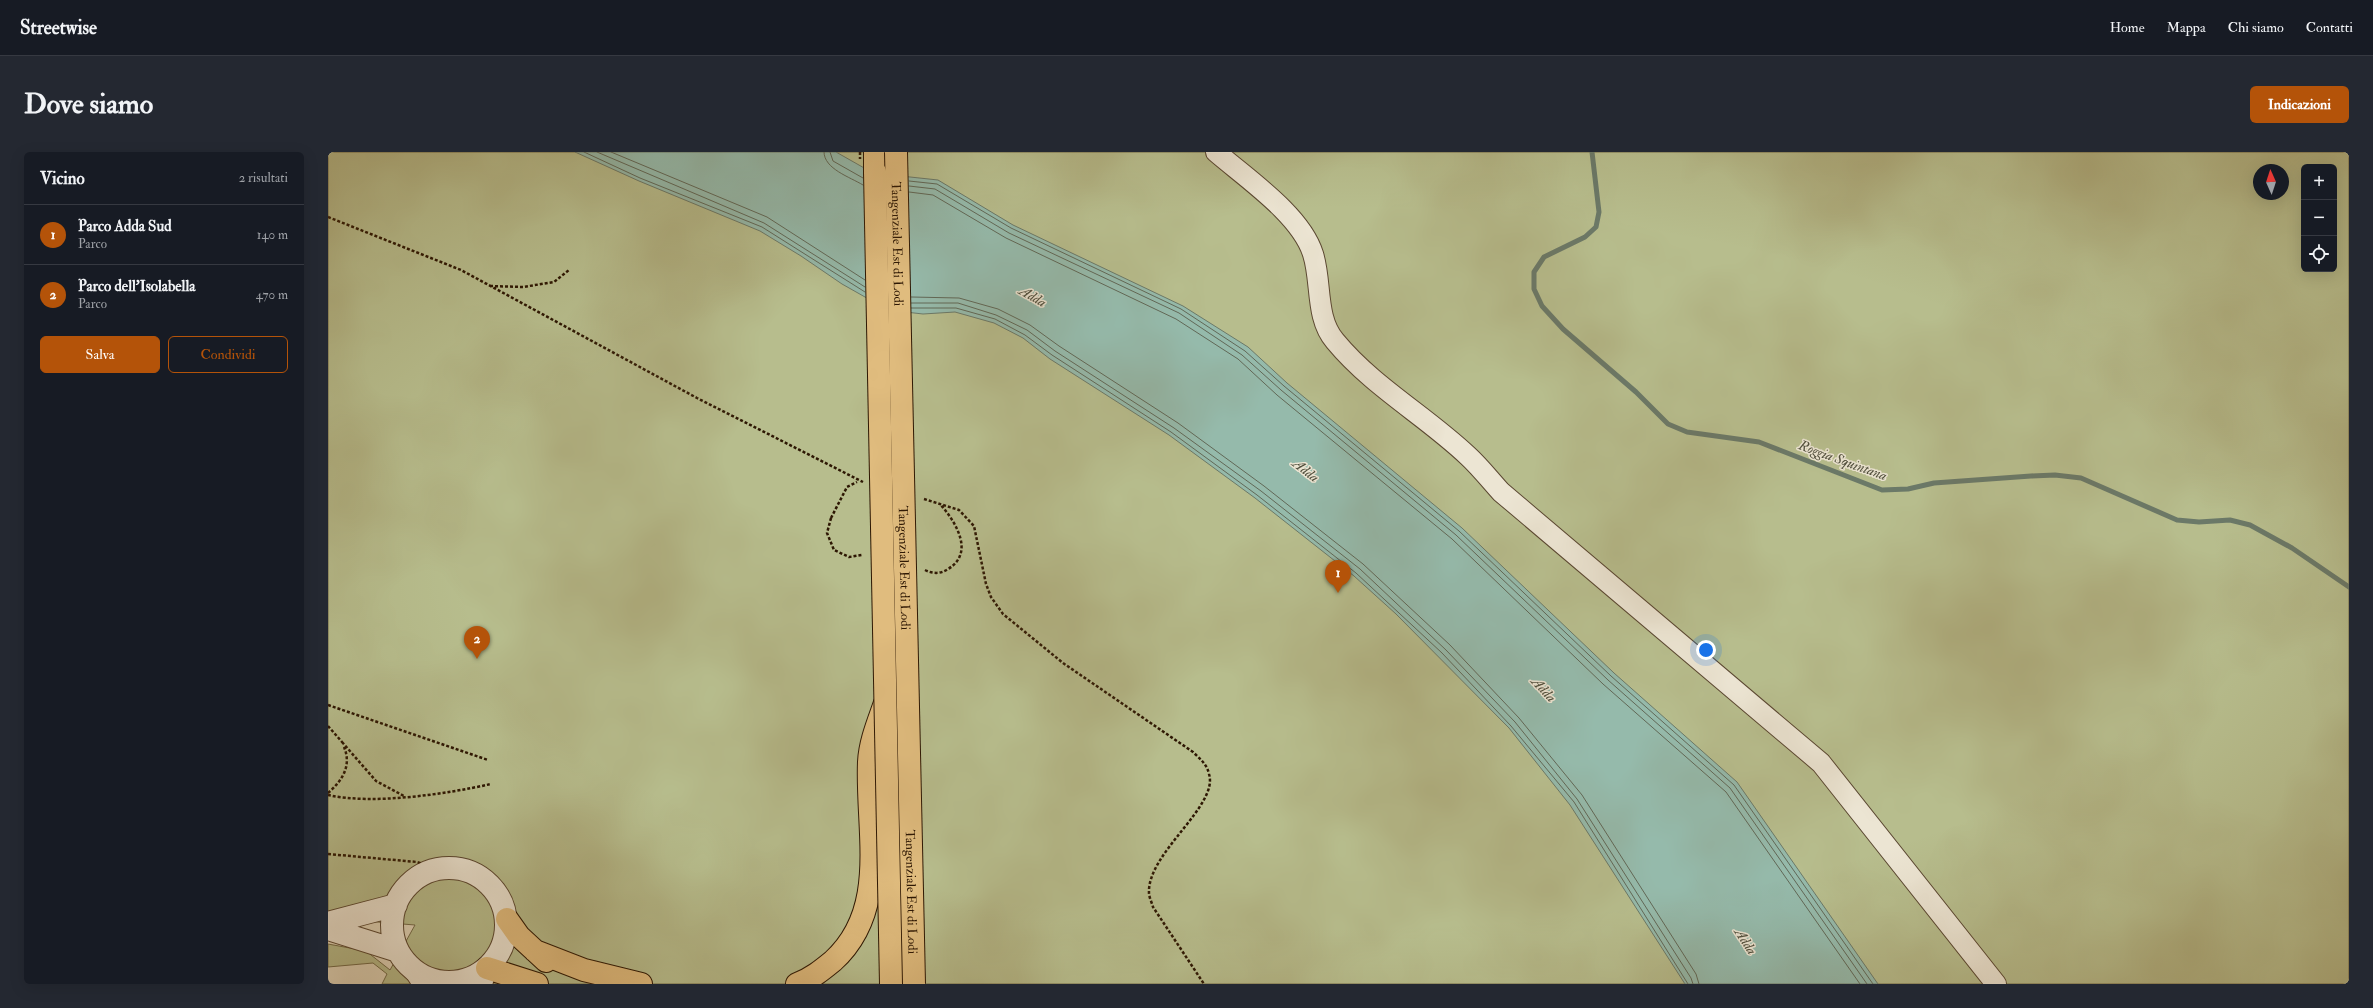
<!DOCTYPE html>
<html lang="it">
<meta charset="utf-8">
<style>
:root{--surface:#171b24;--page:#242831;--text:#f1f3f6;--muted:#9ea1a6;--line:#363941;--accent:#b45309}
body{margin:0;font-family:"IM FELL Double Pica",serif;background:var(--page);color:var(--text)}
.controls{position:absolute;right:12px;top:12px;display:grid;overflow:hidden;border-radius:6px;box-shadow:0 4px 16px #0002}
.controls button{width:36px;height:36px;display:grid;place-items:center;padding:0;border:0;border-bottom:1px solid var(--line);background:var(--surface);color:var(--text);font:20px sans-serif}
.compass{position:absolute;left:1925px;top:12px;width:36px;height:36px;border-radius:50%;background:var(--surface);box-shadow:0 4px 16px #0002;rotate:357deg}
.you{position:absolute;left:1378px;top:498px;width:14px;height:14px;margin:-10px;border:3px solid #fff;border-radius:50%;background:#1a73e8;box-shadow:0 0 0 6px #1a73e833}
.badge{display:grid;place-items:center;width:26px;height:26px;border-radius:50%;background:var(--accent);color:#fff;font-size:13px;font-weight:700}
.pin{position:absolute;translate:-50% -33px;filter:drop-shadow(0 1px 2px #0008)}
.pin::after{content:'';position:absolute;top:21px;width:14px;height:12px;background:inherit;clip-path:polygon(0 0,100% 0,50% 100%)}
.list{margin:0;padding:0;list-style:none}
h2{display:flex;justify-content:space-between;align-items:center;height:52px;margin:0;padding:0 16px;font-size:17px}
h2 small{font-size:13px;font-weight:400;color:var(--muted)}
.list li{display:grid;grid-template-columns:26px 1fr auto;gap:12px;align-items:center;box-sizing:border-box;height:60px;padding:0 16px;border-top:1px solid var(--line)}
.list b{display:block;font-size:15px;white-space:nowrap}
.list p{margin:0;font-size:13px;white-space:nowrap;color:var(--muted)}
.list em{font-size:13px;font-style:normal;color:var(--muted)}
.actions{display:flex;gap:8px;padding:12px 16px}
.actions a{flex:1;padding:9px 0;border:1px solid var(--accent);border-radius:6px;text-align:center;font-size:14px;color:var(--accent)}
.actions .main{background:var(--accent);color:#fff}
.icon{flex:none;width:22px;height:22px;fill:none;stroke:currentColor;stroke-width:2;stroke-linecap:round;stroke-linejoin:round}
.map{position:relative;flex:none;width:2021px;height:832px;overflow:hidden;border-radius:6px}
header{display:flex;align-items:center;gap:24px;box-sizing:border-box;height:56px;padding:0 20px;background:var(--surface);border-bottom:1px solid var(--line)}
header strong{font-size:19px}
nav{display:flex;gap:22px;margin-inline-start:auto;font-size:14px}
.intro{display:flex;align-items:center;justify-content:space-between;box-sizing:border-box;height:96px;padding:0 24px}
h1{margin:0;font-size:28px}
.button{padding:10px 18px;border-radius:6px;background:var(--accent);color:#fff;font-size:14px;font-weight:700}
main{display:flex;gap:24px;padding:0 24px}
aside{flex:1;background:var(--surface);border-radius:6px;box-shadow:0 4px 16px #0002}
.map>svg:first-child{display:block}
</style>
<header>
<strong>Streetwise</strong>
<nav><a>Home</a><a>Mappa</a><a>Chi siamo</a><a>Contatti</a></nav>
</header>
<div class="intro"><h1>Dove siamo</h1><a class="button">Indicazioni</a></div>
<main>
<aside>
<h2>Vicino<small>2 risultati</small></h2>
<ul class="list">
<li><span class="badge">1</span><div><b>Parco Adda Sud</b><p>Parco</p></div><em>140 m</em></li>
<li><span class="badge">2</span><div><b>Parco dell'Isolabella</b><p>Parco</p></div><em>470 m</em></li>
</ul>
<div class="actions"><a class="main">Salva</a><a>Condividi</a></div>
</aside>
<div class="map">
<svg width="2021" height="832" viewBox="0 0 2021 832">
<rect width="100%" height="100%" fill="#e1d7bc"/>
<filter id="stains"><feTurbulence type="fractalNoise" baseFrequency=".005" numOctaves="4"/><feColorMatrix values="0 0 0 0 .2 0 0 0 0 .09 0 0 0 0 .02 0 0 0 .5 -.17"/></filter>
<radialGradient id="worn" r=".72"><stop offset=".6" stop-color="#630" stop-opacity="0"/><stop offset="1" stop-color="#630" stop-opacity=".3"/></radialGradient>
<path fill="#b7bd8d" stroke="#726a48" fill-rule="evenodd" d="M0,0h2021v832h-1967l5,-10 -14,-11 -45,4v-23l38,7 24,19 25,-45 -87,-7zM1976,15h30v102h-30zM1931,18h24v24h-24z"/>
<path fill="#95baab" stroke="#6b7968" d="M247,0h261l37,21 65,7 75,45 170,81 65,41 39,36 175,145 152,145 123,109 141,202h-193l-115,-179 -61,-77 -113,-114 -42,-38 -99,-78 -86,-63 -119,-76 -27,-21 -29,-15 -39,-11 -32,2 -35,-4 -46,-26 -41,-28 -41,-25 -121,-50z"/>
<g fill="none" stroke-linecap="round" stroke-linejoin="round">
<path stroke="#616857" stroke-width="1" d="M256,0l56,26 122,49 103,65
M269,0l167,71 101,64
M283,0l156,65 98,63
M496,0c0,17 26,25 39,33
M502,0l3,9 30,17
M581,29l28,3 74,44 170,81 64,42 39,35 175,145 152,145 123,109 139,199
M581,34l26,3 74,44 170,80 63,42 39,35 175,145 152,145 122,108 137,196
M581,40l24,3 73,43 170,81 62,40 39,36 175,144 151,145 123,108 134,192
M583,145l48,1 39,11 32,16 29,21 119,77 86,63 99,78 87,81 69,73 63,77 114,179 3,10
M583,151h47l38,12 31,15 28,21 119,77 87,63 99,78 86,81 69,72 62,77 114,179 2,6
M583,156h45l39,11 30,16 27,20 119,77 86,63 99,78 86,80 69,73 63,76 114,182"/>
<path stroke="#6b7968" stroke-width="5" d="M1264,0l7,60 -3,15 -11,10 -41,20 -10,15v17l8,17 21,23 73,63 32,32 19,8 72,10 123,48 26,-1 26,-6 97,-7 24,-1 26,3 96,42 22,2 31,-2 20,5 42,23 57,39"/>
<defs>
<path id="minor" d="M888,0c30,26 85,63 97,102 9,28 2,64 22,87 38,46 91,75 133,115 12,11 22,24 33,36l320,271 175,221
M86,818l9,14
M154,832l5,-16"/>
<path id="tertiary" d="M64 773a57 57 0 1 1 114 0a57 57 0 1 1-114 0Z
M0,771l68,-18
M0,777l70,22"/>
<path id="trunk" d="M547,0v20
M179,767l12,17 27,25
M207,799l49,19 57,14
M159,816l50,16
M469,832c14,-5 25,-14 36,-23 57,-52 33,-130 36,-199 1,-20 9,-39 16,-59"/>
</defs>
<use href="#minor" stroke="#5a4731" stroke-width="22"/>
<use href="#tertiary" stroke="#5a4731" stroke-width="24"/>
<use href="#trunk" stroke="#2d1703" stroke-width="24"/>
<path stroke="#2d1703" stroke-width="2.5" stroke-dasharray="3 2" stroke-linecap="butt" d="M0,65l133,53 236,128 166,84
M162,134l33,1 31,-5 15,-12
M596,347l35,11 15,16 12,58 5,13 12,17 60,49 130,89c7,7 14,12 16,22 10,32 -62,79 -60,119 0,4 3,10 4,14l51,77
M503,366l16,-31 10,-5
M597,418c8,4 16,4 23,-1 27,-16 8,-47 -8,-65
M0,553l160,55
M0,574l14,16
M14,590l34,39 28,15
M0,641c14,-12 24,-27 16,-46
M0,643c45,10 118,-1 163,-11
M0,702l89,8 22,7"/>
<use href="#minor" stroke="#ece5d3" stroke-width="20"/>
<use href="#tertiary" stroke="#ece5d3" stroke-width="22"/>
<use href="#trunk" stroke="#e0bc7e" stroke-width="22"/>
<defs>
<g id="trunk-bridge">
<path id="s1" d="M568,0l18,832"/>
<path d="M547,20l16,812"/>
</g>
</defs>
<use href="#trunk-bridge" stroke="#2d1703" stroke-width="24" stroke-linecap="butt"/>
<path stroke="#2d1703" stroke-width="2.5" stroke-dasharray="3 2" stroke-linecap="butt" d="M532,0v7
M503,366l-4,15 7,17 15,7 13,-2"/>
<use href="#trunk-bridge" stroke="#e0bc7e" stroke-width="22"/>
</g>
<g text-anchor="middle" stroke-width="3" stroke-linejoin="round" paint-order="stroke">
<g font-size="13" fill="#2d1703" stroke="#ece5d3">
<text dy="5" stroke="none"><textPath href="#s1" startOffset="92">Tangenziale Est di Lodi</textPath></text>
<text dy="5" stroke="none"><textPath href="#s1" startOffset="416">Tangenziale Est di Lodi</textPath></text>
<text dy="5" stroke="none"><textPath href="#s1" startOffset="740">Tangenziale Est di Lodi</textPath></text>
</g>
<g font-size="14" font-style="italic" fill="#51503e" stroke="#ece5d3">
<text transform="translate(705 144) rotate(30)" y="5">Adda</text>
<text transform="translate(1515 308) rotate(20)" y="5">Roggia Squintana</text>
<text transform="translate(978 318) rotate(38)" y="5">Adda</text>
<text transform="translate(1216 537) rotate(47)" y="5">Adda</text>
<text transform="translate(1418 789) rotate(57)" y="5">Adda</text>
</g>
</g>
<rect width="100%" height="100%" filter="url(#stains)"/>
<rect width="100%" height="100%" fill="url(#worn)"/>
</svg>
<div class="controls">
<button>+</button>
<button>−</button>
<button><svg class="icon" aria-label="locate" viewBox="0 0 24 24"><circle cx="12" cy="12" r="6"/><path d="M12 2v4M12 18v4M2 12h4M18 12h4"/></svg></button>
</div>
<svg class="compass" viewBox="-18 -18 36 36"><path d="M0-13l5 13h-10z" fill="#e53935"/><path d="M0 13l5-13h-10z" fill="#9ea1a6"/></svg>
<div class="you"></div>
<div class="pin badge" style="left:1010px;top:441px">1</div>
<div class="pin badge" style="left:149px;top:507px">2</div>
</div>
</main>
